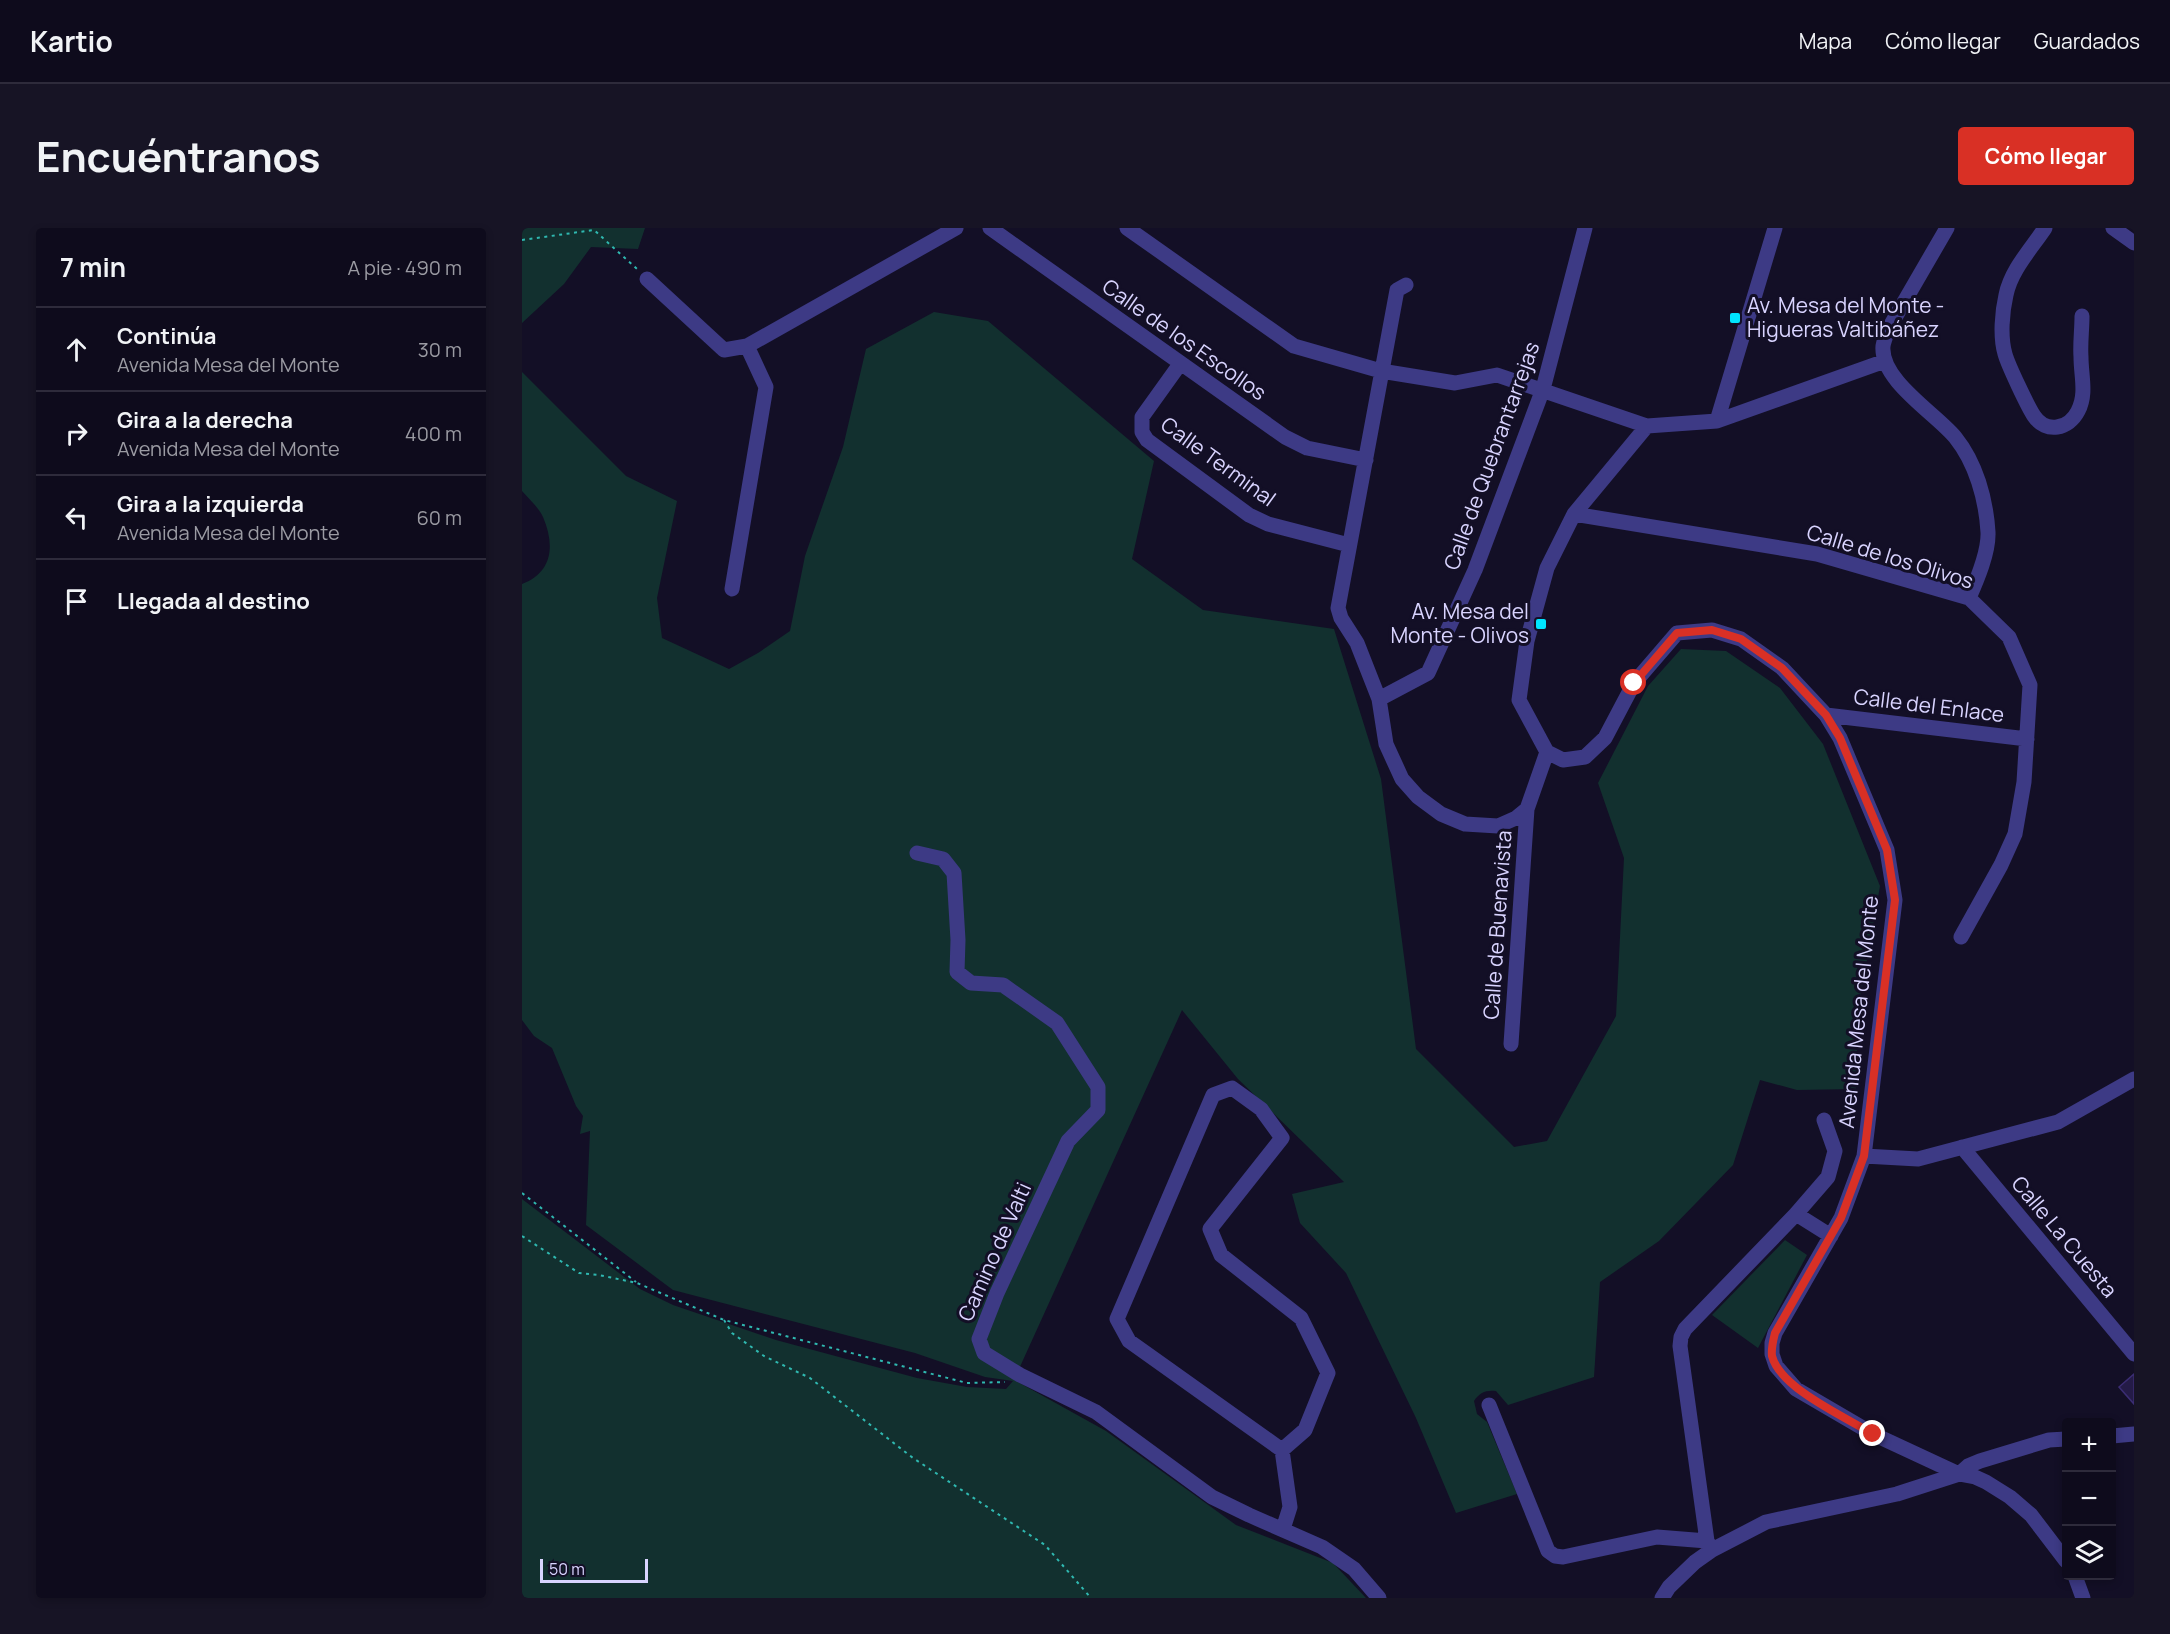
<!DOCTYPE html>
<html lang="es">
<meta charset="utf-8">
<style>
:root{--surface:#0e0b1c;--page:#171425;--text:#f1f3f6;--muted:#9b9ba3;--line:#2e2b3b;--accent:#d93025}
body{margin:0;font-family:Manrope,sans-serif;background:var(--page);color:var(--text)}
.controls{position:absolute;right:18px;bottom:18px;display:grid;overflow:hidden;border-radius:6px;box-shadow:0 3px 9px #0003}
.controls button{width:54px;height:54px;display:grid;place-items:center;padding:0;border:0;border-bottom:2px solid var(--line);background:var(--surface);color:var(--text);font:30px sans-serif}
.scale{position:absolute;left:18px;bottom:15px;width:108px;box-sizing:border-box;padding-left:6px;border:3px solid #d9d4ff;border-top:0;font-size:16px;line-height:21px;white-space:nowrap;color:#d9d4ff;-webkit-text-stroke:4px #130f26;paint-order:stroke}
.stop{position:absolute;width:18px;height:18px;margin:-14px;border:4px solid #d93025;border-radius:50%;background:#fff}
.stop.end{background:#d93025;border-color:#fff;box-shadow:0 2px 6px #0008}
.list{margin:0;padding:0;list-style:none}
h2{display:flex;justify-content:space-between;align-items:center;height:78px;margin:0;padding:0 24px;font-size:26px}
h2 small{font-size:20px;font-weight:400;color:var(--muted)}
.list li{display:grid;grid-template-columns:39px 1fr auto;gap:18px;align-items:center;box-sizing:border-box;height:84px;padding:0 24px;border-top:2px solid var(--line)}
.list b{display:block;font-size:22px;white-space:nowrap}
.list p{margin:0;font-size:20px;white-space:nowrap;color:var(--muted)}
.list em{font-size:20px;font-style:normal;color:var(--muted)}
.icon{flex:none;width:33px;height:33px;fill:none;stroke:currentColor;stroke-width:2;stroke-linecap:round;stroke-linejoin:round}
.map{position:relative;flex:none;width:1612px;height:1370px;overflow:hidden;border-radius:6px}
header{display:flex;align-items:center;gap:36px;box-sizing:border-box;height:84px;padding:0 30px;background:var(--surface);border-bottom:2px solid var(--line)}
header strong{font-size:28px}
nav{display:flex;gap:33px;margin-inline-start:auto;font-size:21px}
.intro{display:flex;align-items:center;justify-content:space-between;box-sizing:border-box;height:144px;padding:0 36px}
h1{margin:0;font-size:42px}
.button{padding:15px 27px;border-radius:6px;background:var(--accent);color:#fff;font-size:21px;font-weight:700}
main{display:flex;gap:36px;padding:0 36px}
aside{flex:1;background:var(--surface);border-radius:6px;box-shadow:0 3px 9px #0003}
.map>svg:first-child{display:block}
</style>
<header>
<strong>Kartio</strong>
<nav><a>Mapa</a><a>Cómo llegar</a><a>Guardados</a></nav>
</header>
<div class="intro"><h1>Encuéntranos</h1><a class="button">Cómo llegar</a></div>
<main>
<aside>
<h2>7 min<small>A pie · 490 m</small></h2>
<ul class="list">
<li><svg class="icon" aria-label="ahead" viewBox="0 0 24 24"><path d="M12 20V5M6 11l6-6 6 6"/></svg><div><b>Continúa</b><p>Avenida Mesa del Monte</p></div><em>30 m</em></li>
<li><svg class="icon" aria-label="right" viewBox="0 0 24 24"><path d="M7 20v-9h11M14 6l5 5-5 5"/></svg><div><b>Gira a la derecha</b><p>Avenida Mesa del Monte</p></div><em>400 m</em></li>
<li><svg class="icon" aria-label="left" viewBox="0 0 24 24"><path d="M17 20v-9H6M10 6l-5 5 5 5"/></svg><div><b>Gira a la izquierda</b><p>Avenida Mesa del Monte</p></div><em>60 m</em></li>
<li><svg class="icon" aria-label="arrive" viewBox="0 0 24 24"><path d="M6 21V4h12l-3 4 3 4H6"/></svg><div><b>Llegada al destino</b></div></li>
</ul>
</aside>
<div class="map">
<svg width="1612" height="1370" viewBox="0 0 1612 1370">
<rect width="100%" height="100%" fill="#130f26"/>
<path fill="#12302f" d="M0,0h123l-7,21 -47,-2 -27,37 -42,39z
M412,84l54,9 166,140 -22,98 71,51 131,19 47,150 35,270 98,98 33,-6 69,-125 8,-158 -26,-75 50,-97 33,-37 45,2 54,37 43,56 57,142 -22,125 -2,78 -59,1 -37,-10 -27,85 -74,76 -59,41 -6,95 -86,28 -12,-14c-10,-1 -16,1 -22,10l3,13 10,8 30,72 -61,19 -40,-95 -70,-145 -46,-50 -8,-29 52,-12 -106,-103 -56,-69 -168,370 92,51 130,94 97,38 33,35h-844v-399l118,90 33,16 103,35 141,38 50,9 39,2 7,-8 -28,-4 -70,-24 -242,-63 -87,-65 4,-94 -10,3 3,-18 -7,-10 -24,-58 -18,-12 -12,-16v-436c31,-12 33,-39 21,-67 -4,-9 -14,-18 -21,-26v-119l104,104 51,25 -20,97 5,40 67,31 29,-16 32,-22 15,-75 38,-109 23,-98z
M1263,1012l22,15 -49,93 -46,-33z"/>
<path fill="#241b47" stroke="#3b2d73" stroke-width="1.5" d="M1612,1146v30l-15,-17z"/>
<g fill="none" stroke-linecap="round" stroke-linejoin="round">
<path stroke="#2fb8b0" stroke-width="2" stroke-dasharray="3 4.5" stroke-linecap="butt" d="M0,12l72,-10 43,39
M0,965l114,89
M0,1008l57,37 20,2 38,8 87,37 243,63 38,-1
M202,1092l8,13 32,23 46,22 103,80 132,87 46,53"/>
<path stroke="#3d3a85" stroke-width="15" d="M468,0l295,209 22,11 59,12
M605,0l167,118 87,25 74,12 42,-8 150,51 70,-5 168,-60
M1425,0l-58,100c-2,5 -5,12 -6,18 -3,34 52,67 72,91 21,26 31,62 33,95 1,20 -11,48 -19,66
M1523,0c-14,21 -34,42 -39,67 -4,17 -6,42 -1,59 3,11 23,53 29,62 12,18 35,13 44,-5 9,-17 3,-35 3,-54 -1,-13 1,-27 1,-41
M1591,0l21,15
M125,51l77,71 23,-4
M884,57l-9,5 -59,318 3,10 16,25 22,56 7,45 16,35 16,18 23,17 24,10 33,2 18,-8 11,-9 20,-57
M658,136l-38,53v15l5,8 102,75 19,9 81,21
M1195,193l58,-193
M1125,198l-73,88 -27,54 -20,73 -8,59 28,52 16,8 22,-3 20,-19 29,-55 43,-50 35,-3 29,9 41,29 44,47 14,23 47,112 8,50 -31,256 -23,62 -66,115 -3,10v11l4,12 20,23 77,45 86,40 16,3 11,5 24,15 21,18 35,46
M1052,286l243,40 152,44 40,39 21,48 -6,97 -9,52 -14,31 -40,72
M210,361l34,-202 -19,-41 209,-118
M857,471l49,-26 47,-103 68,-181 42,-161
M1304,487l201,24
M395,625l26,6 11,14 4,67 -1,32 14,11 32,2 54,38 41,64v23l-30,31 -71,152 -18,46 5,14 36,22 76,37 116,85 37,18 73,32 32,22 25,29
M989,816l16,-235
M1440,919l172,207
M1342,928l54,3 140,-37 76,-43
M1274,986l32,-37 7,-26 -11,-31
M967,1177l59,146 7,5 8,1 94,-20 50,4
M1590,1208l22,-2
M760,1222l23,-20 23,-57 -27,-55 -80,-63 -11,-26 72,-91 -21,-29 -29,-21 -19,7 -96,224 12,22 153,109 8,57 -7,22
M1190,1322l-5,-9 -27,-195 1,-9 4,-8 111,-115 35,22
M1553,1348l8,22
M1140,1370l7,-11 26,-25 17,-12 54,-28 131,-28 62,-20 9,-8 12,-5 69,-21 17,-1"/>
</g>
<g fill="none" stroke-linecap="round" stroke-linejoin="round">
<path stroke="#d93025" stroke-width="8" d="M1112,455l43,-50 35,-3 29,9 41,29 44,47 14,23 47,112 8,50 -31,256 -23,62 -66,115c-2,8 -4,15 -3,23 8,32 73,61 101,78"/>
</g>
<g fill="#00e5ff" stroke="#130f26" stroke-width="2">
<rect x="1207" y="84" width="12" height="12" rx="3"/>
<rect x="1013" y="390" width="12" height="12" rx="3"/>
</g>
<g text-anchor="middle" stroke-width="6" stroke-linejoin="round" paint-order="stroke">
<g font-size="21" fill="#d9d4ff" stroke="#130f26" text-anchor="start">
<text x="1225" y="85">Av. Mesa del Monte -<tspan x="1225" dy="24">Higueras Valtibáñez</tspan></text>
<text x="1007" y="391" text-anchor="end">Av. Mesa del<tspan x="1007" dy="24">Monte - Olivos</tspan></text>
</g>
<g font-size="21" fill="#d9d4ff" stroke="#130f26">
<text transform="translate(662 112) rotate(35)" y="7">Calle de los Escollos</text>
<text transform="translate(970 228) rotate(-70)" y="7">Calle de Quebrantarrejas</text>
<text transform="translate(696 234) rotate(36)" y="7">Calle Terminal</text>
<text transform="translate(1368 329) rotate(17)" y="7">Calle de los Olivos</text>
<text transform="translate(1407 478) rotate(7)" y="7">Calle del Enlace</text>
<text transform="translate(976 697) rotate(-86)" y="7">Calle de Buenavista</text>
<text transform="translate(1337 784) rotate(-84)" y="7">Avenida Mesa del Monte</text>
<text transform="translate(1542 1009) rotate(50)" y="7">Calle La Cuesta</text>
<text transform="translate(473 1024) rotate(-66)" y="7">Camino de Valti</text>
</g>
</g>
</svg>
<div class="controls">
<button>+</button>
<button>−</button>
<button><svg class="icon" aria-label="layers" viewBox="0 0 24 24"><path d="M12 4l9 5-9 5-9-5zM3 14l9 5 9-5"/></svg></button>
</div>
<div class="scale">50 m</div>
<div class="stop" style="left:1112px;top:455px"></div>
<div class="stop end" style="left:1351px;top:1206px"></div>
</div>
</main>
